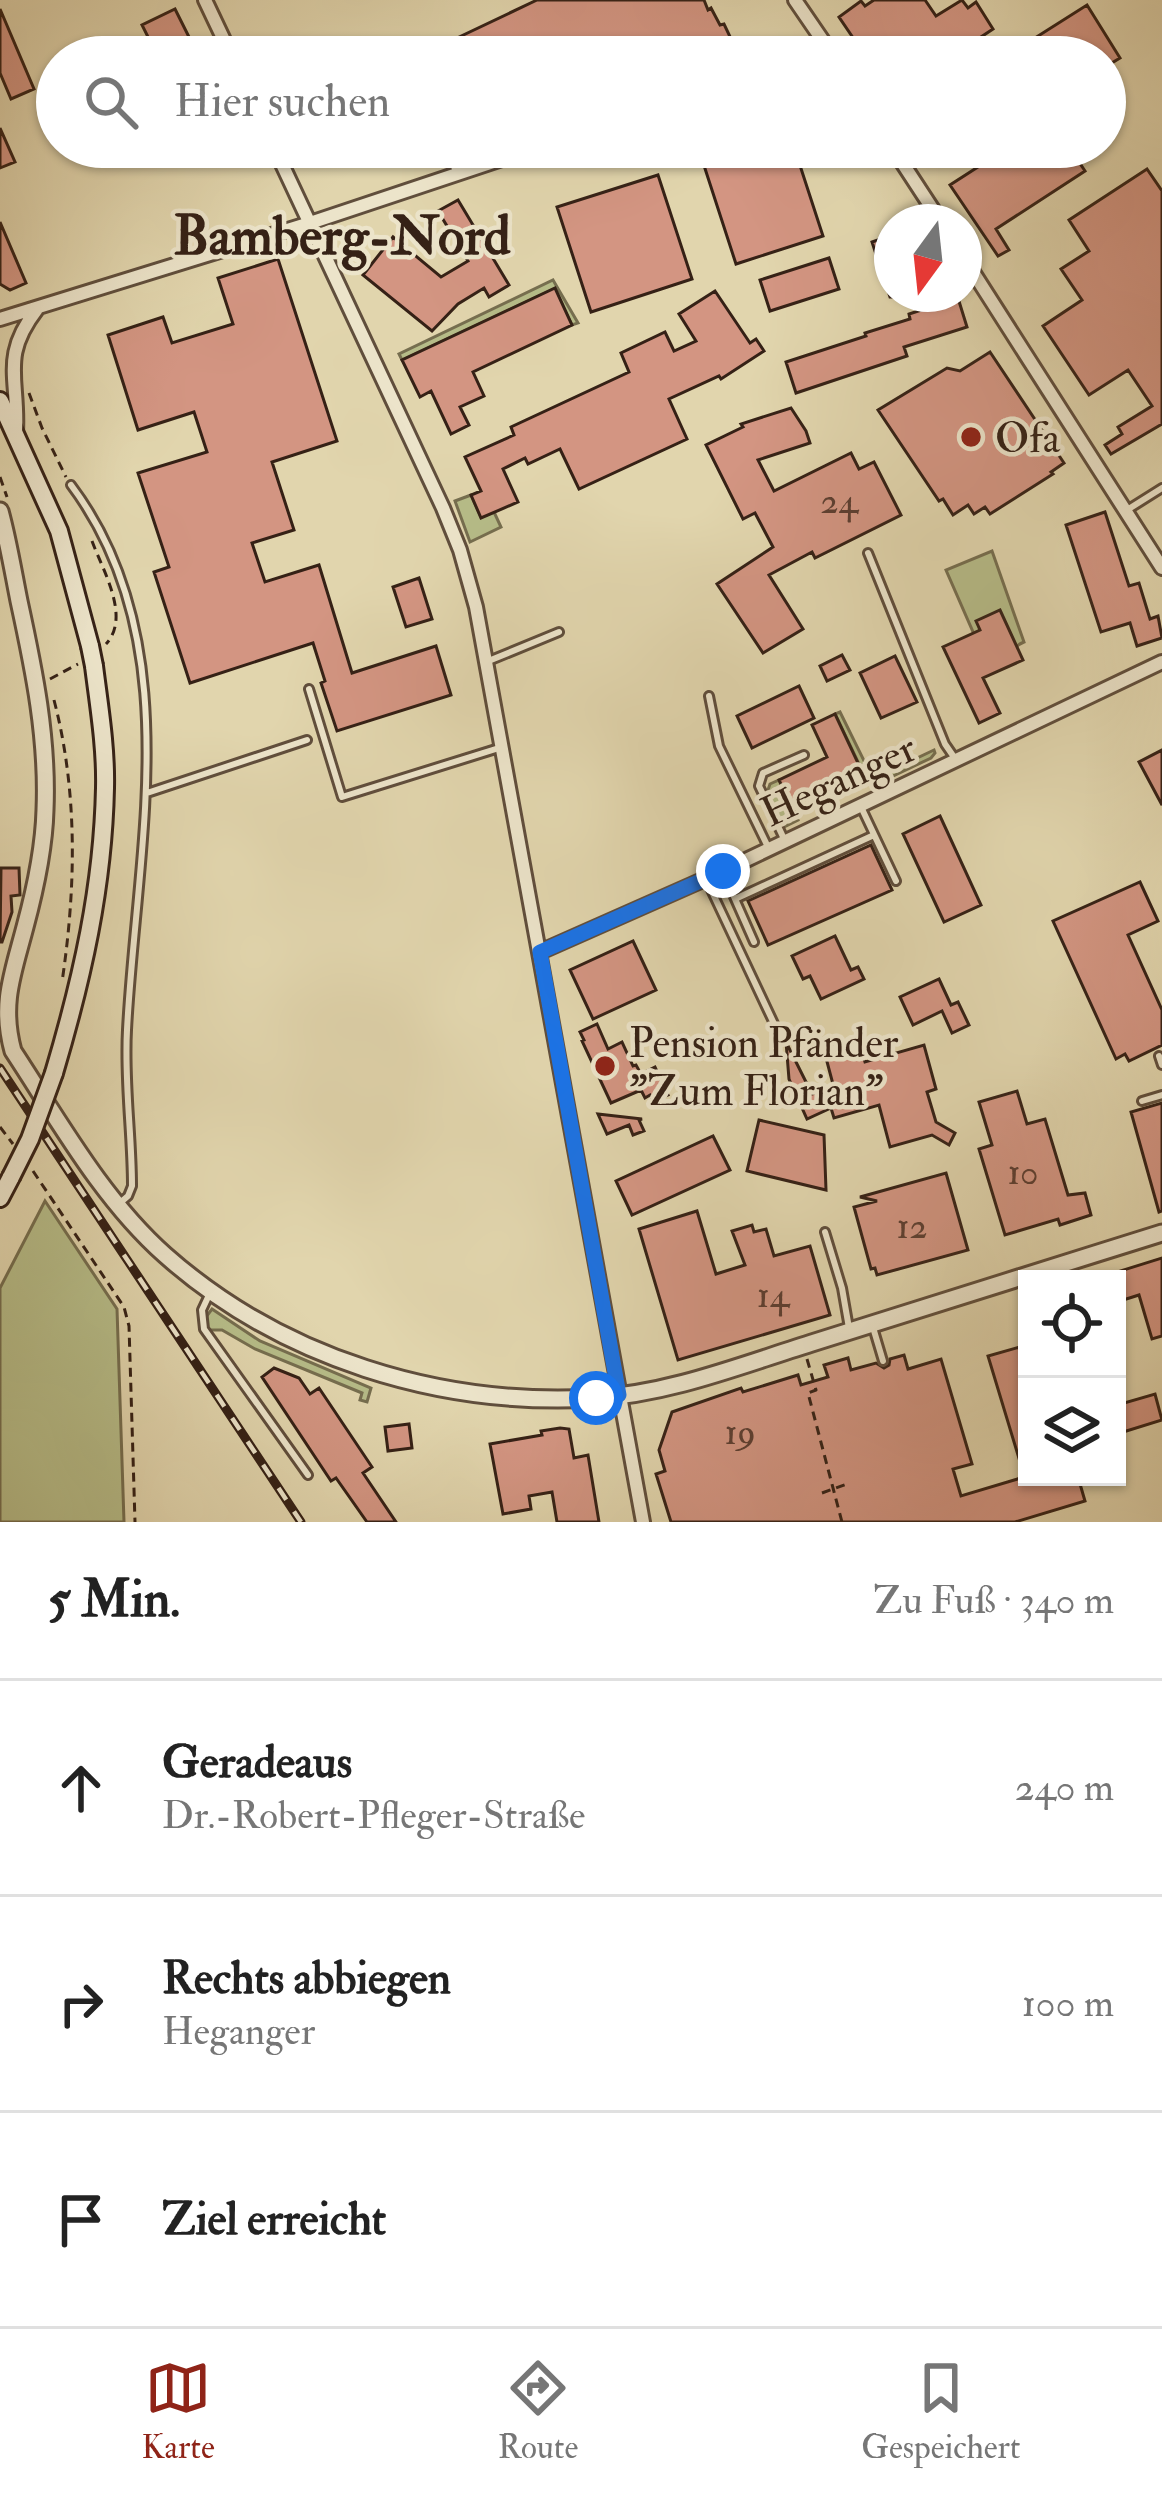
<!DOCTYPE html>
<html lang="de">
<meta charset="utf-8">
<style>
:root{--surface:#fff;--page:#f6f6f6;--text:#222;--muted:#767676;--line:#e0e0e0;--accent:#8f2418}
body{margin:0;font-family:"IM FELL Double Pica",serif;background:var(--page);color:var(--text)}
.controls{position:absolute;right:36px;bottom:36px;display:grid;overflow:hidden;border-radius:0px;box-shadow:0 3px 9px #0004}
.controls button{width:108px;height:108px;display:grid;place-items:center;padding:0;border:0;border-bottom:3px solid var(--line);background:var(--surface);color:var(--text);font:60px sans-serif}
.compass{position:absolute;left:874px;top:204px;width:108px;height:108px;border-radius:50%;background:var(--surface);box-shadow:0 3px 9px #0004;rotate:195deg}
.stop{position:absolute;width:36px;height:36px;margin:-27px;border:9px solid #1a73e8;border-radius:50%;background:#fff}
.stop.end{background:#1a73e8;border-color:#fff;box-shadow:0 3px 12px #0008}
.list{margin:0;padding:0;list-style:none}
h2{display:flex;justify-content:space-between;align-items:center;height:156px;margin:0;padding:0 48px;font-size:51px}
h2 small{font-size:39px;font-weight:400;color:var(--muted)}
.list li{display:grid;grid-template-columns:78px 1fr auto;gap:36px;align-items:center;box-sizing:border-box;height:216px;padding:0 48px;border-top:3px solid var(--line)}
.list b{display:block;font-size:45px;white-space:nowrap}
.list p{margin:0;font-size:39px;white-space:nowrap;color:var(--muted)}
.list em{font-size:39px;font-style:normal;color:var(--muted)}
.icon{flex:none;width:66px;height:66px;fill:none;stroke:currentColor;stroke-width:2;stroke-linecap:round;stroke-linejoin:round}
.map{position:relative;flex:none;width:1162px;height:1522px;overflow:hidden}
.search{position:absolute;background:var(--surface);box-shadow:0 3px 9px #0004;left:36px;right:36px;top:36px;height:132px;display:flex;align-items:center;gap:30px;box-sizing:border-box;padding:0 42px;border-radius:66px;color:var(--muted);font-size:45px}
.sheet{height:804px;background:var(--surface)}
nav{display:flex;justify-content:space-around;align-items:center;box-sizing:border-box;height:168px;border-top:3px solid var(--line);background:var(--surface);font-size:33px;color:var(--muted)}
nav a{display:grid;justify-items:center;gap:6px}
nav .on{color:var(--accent)}
.map>svg:first-child{display:block}
</style>
<div class="map">
<svg width="1162" height="1522" viewBox="0 0 1162 1522">
<rect width="100%" height="100%" fill="#e1d5ad"/>
<filter id="stains"><feTurbulence type="fractalNoise" baseFrequency=".00167" numOctaves="4"/><feColorMatrix values="0 0 0 0 .2 0 0 0 0 .09 0 0 0 0 .02 0 0 0 .5 -.17"/></filter>
<radialGradient id="worn" r=".72"><stop offset=".6" stop-color="#630" stop-opacity="0"/><stop offset="1" stop-color="#630" stop-opacity=".3"/></radialGradient>
<path fill="#b6bc88" stroke="#766e4f" stroke-width="3" d="M553,280l25,43 -6,2 -18,-36 -152,71 -3,-6z
M471,495l10,22 13,-5 7,15 -31,15 -15,-41z
M992,551l32,91c-16,6 -17,25 -33,31l-45,-103z
M840,712l33,67 61,-29 1,3 -4,5 -59,28 -10,-21 -3,-1 -24,-50z
M779,780l19,40 -14,7 -17,-34 3,-9z
M45,1201l72,108 7,213h-124v-234z
M212,1309l48,32 111,47 -4,14 -7,-2 2,-7 -107,-44 -33,-19h-14l-2,-13z"/>
<path fill="#d39582" stroke="#352116" stroke-width="3" d="M537,0h167l4,10 3,-2 9,17 4,-1 9,19 -31,14h-285z
M874,0h51l11,16 26,-16 6,8 8,-6 17,27 -15,10 12,18h-106l-13,-16 -11,7 -21,-31 22,-16 4,5z
M1087,5l33,53 -15,9v-10h-100z
M0,9l34,80 -23,10 -11,-26z
M175,9l24,48h-41l-16,-32z
M399,40l8,17h-44z
M0,128l15,34 -15,6z
M389,147h42l-34,16z
M698,147h96l29,89 -87,28z
M1009,147h60l16,24 -89,58 13,21 -11,6 -48,-71z
M1147,169l15,22v233l-51,30 -6,-9 17,-11 -4,-7 34,-21 -24,-36 -39,25 -46,-69 39,-26 -21,-31 28,-18 -20,-31z
M658,175l34,104 -101,33 -34,-105z
M458,200l51,85 -20,12 -5,-9 -26,16 -26,27 -69,-56 30,-38 48,40 27,-16 -30,-50z
M0,222l26,61 -16,7 -10,-6z
M892,235v62h-2l-18,-55z
M829,258l10,31 -69,22 -10,-31z
M278,259l59,182 -65,21 22,68 -42,13 13,39 54,-17 33,108 84,-27 15,49 -114,36 -16,-48 4,-2 -12,-38 -123,40 -36,-111 15,-5 -31,-94 69,-21 -13,-40 -56,18 -30,-95 55,-18 9,26 61,-19 -15,-46z
M555,288l17,37 -99,47 11,24 -24,11 9,18 -18,9 -20,-43 -11,6 -18,-37z
M715,291l35,52 6,-4 8,12 -43,28 -2,-3 -50,23 18,40 -108,50 -19,-40 -32,15 -3,-6 -22,11 15,33 -37,16 -10,-23 10,-4 -16,-34 49,-22 -3,-8 118,-55 -8,-19 44,-21 9,19 22,-10 -17,-27z
M958,298l9,29 -63,20 3,9 -111,37 -10,-31 80,-26 -1,-3 45,-14 -1,-5z
M990,352l74,111 -13,9 2,2 -63,40 -5,-7 -11,7 -6,-9 -15,10 -10,-16 -4,2 -61,-91 69,-42 13,3z
M791,408l15,23 4,12 -52,17 16,31 77,-38 8,16 15,-7 27,53 -86,43 -3,-6 -43,23 34,54 -40,24 -46,-69 56,-37 -18,-34 -12,6 -37,-74 37,-18 -2,-3z
M1105,512l24,74 10,-3 11,36 8,-3 4,22 -25,8 -7,-23 -29,9 -35,-107z
M419,578l13,41 -26,8 -13,-40z
M1000,610l23,50 -40,18 17,35 -21,10 -36,-76 37,-17 -4,-9z
M842,655l8,15 -23,11 -7,-15z
M895,656l22,46 -36,16 -21,-45z
M799,686l15,32 -62,30 -15,-32z
M835,714l30,64 -71,34 -15,-32 48,-23 -15,-32z
M1162,750v55l-23,-43z
M940,816l41,89 -37,17 -41,-88z
M871,845l21,45 -124,55 -20,-44z
M1,868h18l1,27 -9,1 1,16 -10,30h-2z
M1140,882l18,39 -30,14 34,75v35l-33,16 -4,-7 -9,5 -63,-138z
M835,936l16,34 7,-3 6,12 -43,20 -11,-23 -7,3 -11,-23z
M633,941l23,49 -63,29 -23,-49z
M939,979l12,26 7,-3 11,23 -17,8 -10,-22 -29,14 -13,-28z
M597,1024l11,25 14,-7 11,24 3,-1 5,9 14,-7 13,28 -15,6 -3,-6 -5,3 -4,-8 -30,13 -29,-62 2,-1 -4,-8z
M847,1041l14,8 4,13 59,-17 12,44 -9,3 9,30 19,11 -6,12 -17,-10 -42,12 -11,-42 -45,13 -3,-10 -24,11 -18,-40 -3,-37 26,52 22,-6 -8,-30 6,-12z
M1017,1091l10,33 18,-5 23,76 17,-2 6,22 -31,10 -2,-6 -53,16 -26,-86 13,-4 -13,-43z
M1162,1103v108l-3,1 -28,-100z
M598,1114l44,5 -3,1 5,11 -11,4 -4,-10 -22,9z
M759,1120l65,15 2,55 -79,-19z
M713,1136l17,34 -98,45 -16,-34z
M946,1173l22,77 -91,25 -2,-7 -4,1 -17,-62 23,-6 -17,-4z
M697,1211l19,63 29,-9 -13,-34 20,-6 2,7 12,-3 8,27 36,-10 20,69 -152,45 -39,-131z
M1162,1258v78l-10,3 -13,-44 -22,7v-30z
M1027,1345v130h-3l-36,-119z
M904,1355l4,14 33,-10 31,105 -19,5 8,27 63,-19h54l7,24 -70,21h-344l-15,-48 9,-3 -6,-21 13,-38 69,-24 2,4 55,-17 3,10 27,-8 -4,-12 24,-7 3,12 25,-7 8,5 5,-3 1,-6z
M274,1368l25,10 11,16 9,-6 53,79 -9,6 33,49h-29l-31,-44 -5,3 -69,-104z
M1155,1394l7,26 -42,13 -3,-28z
M409,1424l3,24 -24,3 -3,-24z
M560,1428l9,1 5,29 14,-3 11,67h-42l-5,-30 -23,4 2,13 -28,5 -13,-70 52,-9 -1,-4z"/>
<g fill="none" stroke-linecap="round" stroke-linejoin="round">
<defs>
<path id="service" d="M726,57l20,-12
M456,172l-7,-20 17,-5
M71,485c118,157 65,365 56,545 -3,52 5,104 5,156l-4,10 -7,6
M1127,510l35,-22
M868,553l77,191 11,16
M486,662l73,-30
M309,689l33,108 157,-49
M709,696l10,50 50,103
M147,793l160,-53
M862,809l34,72
M785,841l-26,-55 4,-13 41,-18
M724,874l30,68
M706,879l71,151
M735,899l139,-64
M1159,1056l3,9
M1142,1101l20,-6
M825,1232l17,56 7,40
M209,1295l-7,15 2,19 104,146
M872,1324l11,37"/>
<path id="minor" d="M205,0l27,57
M795,0l39,57
M808,57l20,-9
M274,147l169,361 17,42 16,57 167,915
M892,147l49,75
M964,258l198,310
M0,319l310,-96 228,-76
M16,432c3,-54 -16,-75 21,-123
M540,952l183,-81 439,-209"/>
<path id="tertiary" d="M0,511c8,29 13,60 19,90 15,69 29,137 26,209 -1,39 -10,80 -20,117 -12,46 -25,77 -12,124 46,70 89,148 152,204 116,103 275,152 430,143 75,-4 149,-34 220,-56 115,-36 231,-73 347,-109"/>
<path id="secondary" d="M0,401l59,130 31,115
M54,1073c28,-94 49,-186 51,-285 1,-41 -6,-82 -11,-122
M0,1198l11,-21"/>
</defs>
<use href="#service" stroke="#604e3c" stroke-width="12"/>
<use href="#minor" stroke="#604e3c" stroke-width="18"/>
<use href="#tertiary" stroke="#604e3c" stroke-width="21"/>
<use href="#secondary" stroke="#352116" stroke-width="22"/>
<path stroke="#352116" stroke-width="3" stroke-dasharray="9 6" stroke-linecap="butt" d="M29,393l13,35 24,49
M0,477l7,20
M92,541c11,30 39,76 14,103
M50,679l28,-15
M54,700c24,92 22,188 8,282
M0,1127l13,17
M33,1171l91,136 5,19 6,196
M807,1359l9,31 -8,3 34,129
M822,1493l25,-9"/>
<use href="#service" stroke="#ece4ca" stroke-width="6"/>
<use href="#minor" stroke="#ece4ca" stroke-width="12"/>
<use href="#tertiary" stroke="#ece4ca" stroke-width="15"/>
<use href="#secondary" stroke="#ece4ca" stroke-width="16"/>
<defs>
<path id="rail" d="M0,1068l301,454"/>
</defs>
<use href="#rail" stroke="#352116" stroke-width="9"/>
<use href="#rail" stroke="#ece4ca" stroke-width="4.5" stroke-dasharray="14" stroke-linecap="butt"/>
<defs>
<path id="secondary-bridge" d="M90,646l4,20
M11,1177l19,-38 24,-66"/>
</defs>
<use href="#secondary-bridge" stroke="#352116" stroke-width="22" stroke-linecap="butt"/>
<use href="#secondary-bridge" stroke="#ece4ca" stroke-width="16"/>
</g>
<g fill="none" stroke-linecap="round" stroke-linejoin="round">
<path stroke="#1a73e8" stroke-width="15" d="M596,1398l23,-3 -79,-443 183,-81"/>
</g>
<g fill="#8f2418" stroke="#ece4ca" stroke-width="4.5">
<circle cx="971" cy="437" r="12"/>
<circle cx="605" cy="1066" r="12"/>
</g>
<g text-anchor="middle" stroke-width="9" stroke-linejoin="round" paint-order="stroke">
<g font-size="36" fill="#5c3e31">
<text x="839" y="513">24</text>
<text x="1023" y="1184">10</text>
<text x="912" y="1238">12</text>
<text x="773" y="1307">14</text>
<text x="740" y="1444">19</text>
</g>
<g font-size="42" fill="#352116" stroke="#ece4ca" text-anchor="start">
<text x="995" y="452">Ofa</text>
<text x="629" y="1057">Pension Pfänder<tspan x="629" dy="48">"Zum Florian"</tspan></text>
</g>
<g font-size="42" fill="#352116" stroke="#ece4ca">
<text transform="translate(838 779) rotate(-25)" y="15">Heganger</text>
</g>
<g font-size="54" font-weight="bold" fill="#352116" stroke="#ece4ca">
<text x="342" y="254">Bamberg-Nord</text>
</g>
</g>
<rect width="100%" height="100%" filter="url(#stains)"/>
<rect width="100%" height="100%" fill="url(#worn)"/>
</svg>
<div class="controls">
<button><svg class="icon" aria-label="locate" viewBox="0 0 24 24"><circle cx="12" cy="12" r="6"/><path d="M12 2v4M12 18v4M2 12h4M18 12h4"/></svg></button>
<button><svg class="icon" aria-label="layers" viewBox="0 0 24 24"><path d="M12 4l9 5-9 5-9-5zM3 14l9 5 9-5"/></svg></button>
</div>
<svg class="compass" viewBox="-18 -18 36 36"><path d="M0-13l5 13h-10z" fill="#e53935"/><path d="M0 13l5-13h-10z" fill="#767676"/></svg>
<div class="stop" style="left:596px;top:1398px"></div>
<div class="stop end" style="left:723px;top:871px"></div>
<div class="search"><svg class="icon" aria-label="search" viewBox="0 0 24 24"><circle cx="10" cy="10" r="6"/><path d="M15 15l6 6"/></svg>Hier suchen</div>
</div>
<section class="sheet">
<h2>5 Min.<small>Zu Fuß · 340 m</small></h2>
<ul class="list">
<li><svg class="icon" aria-label="ahead" viewBox="0 0 24 24"><path d="M12 20V5M6 11l6-6 6 6"/></svg><div><b>Geradeaus</b><p>Dr.-Robert-Pfleger-Straße</p></div><em>240 m</em></li>
<li><svg class="icon" aria-label="right" viewBox="0 0 24 24"><path d="M7 20v-9h11M14 6l5 5-5 5"/></svg><div><b>Rechts abbiegen</b><p>Heganger</p></div><em>100 m</em></li>
<li><svg class="icon" aria-label="arrive" viewBox="0 0 24 24"><path d="M6 21V4h12l-3 4 3 4H6"/></svg><div><b>Ziel erreicht</b></div></li>
</ul>
</section>
<nav>
<a class="on"><svg class="icon" aria-label="map" viewBox="0 0 24 24"><path d="M3 6l6-2 6 2 6-2v14l-6 2-6-2-6 2zM9 4v14M15 6v14"/></svg>Karte</a>
<a><svg class="icon" aria-label="directions" viewBox="0 0 24 24"><path d="M12 3l9 9-9 9-9-9zM9 14v-3h6M13 9l2 2-2 2"/></svg>Route</a>
<a><svg class="icon" aria-label="saved" viewBox="0 0 24 24"><path d="M7 4h10v16l-5-4-5 4z"/></svg>Gespeichert</a>
</nav>
